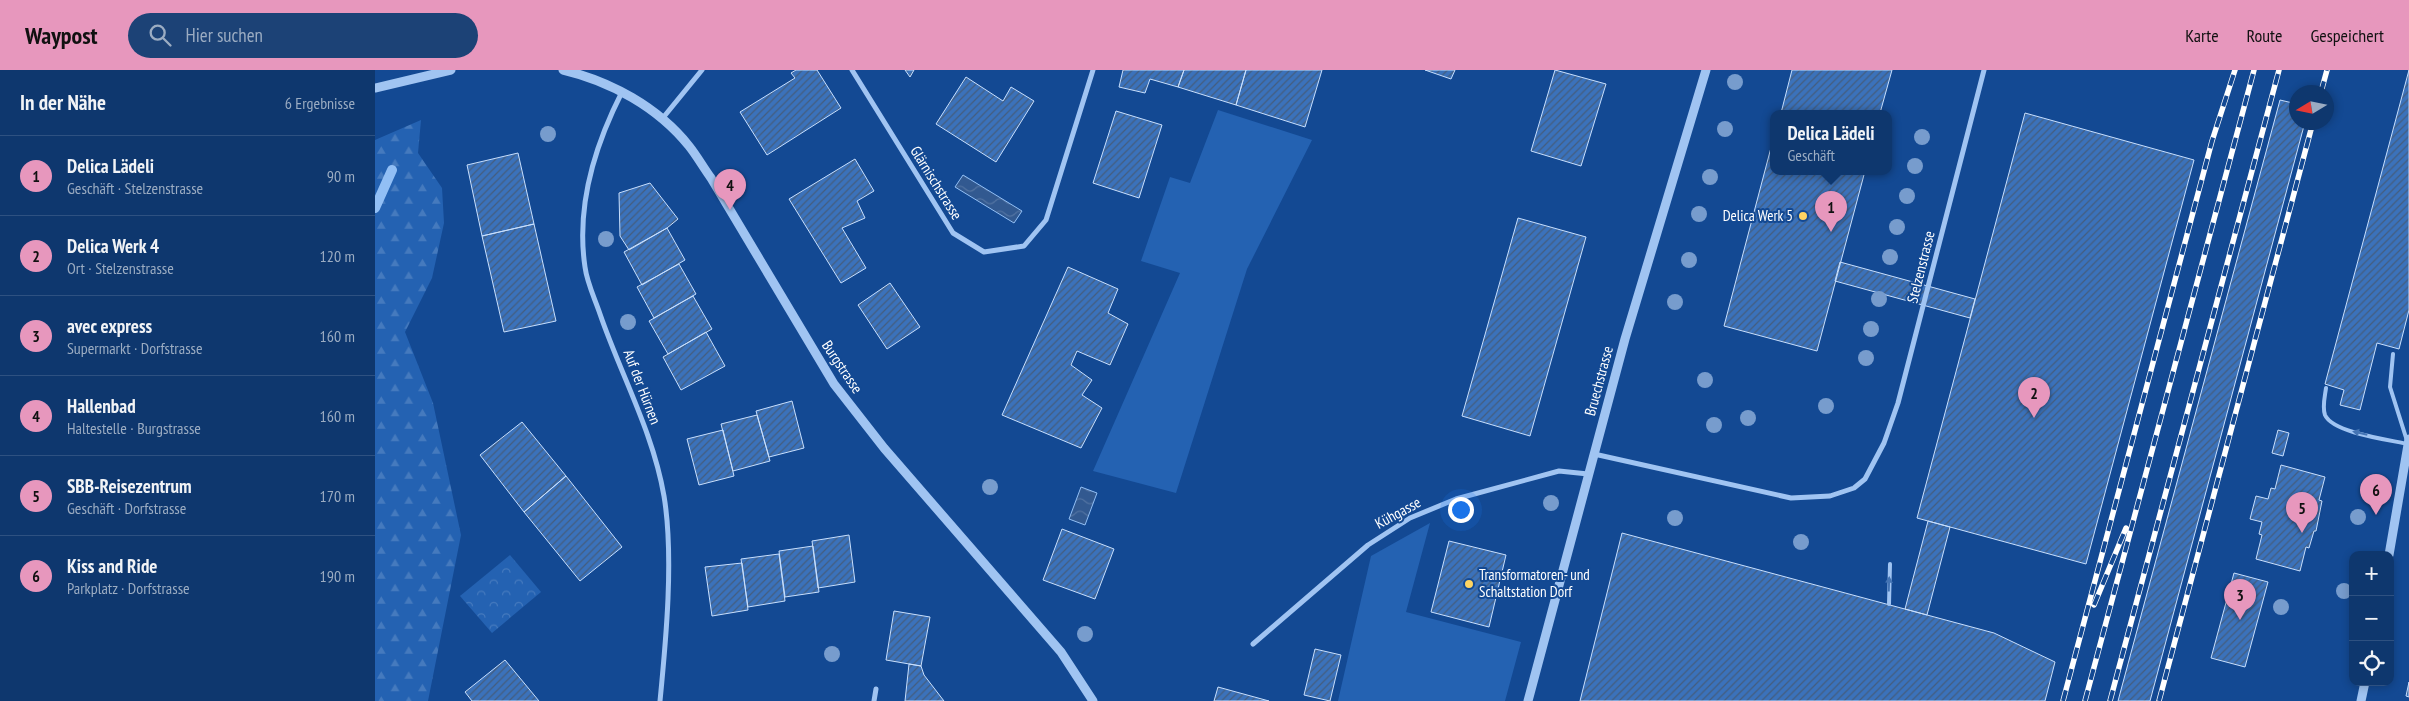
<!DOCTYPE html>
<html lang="de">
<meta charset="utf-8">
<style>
:root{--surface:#0e376e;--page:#1c4276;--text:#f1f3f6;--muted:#9bacc2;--line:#2e5181;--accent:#e797bd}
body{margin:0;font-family:"PT Sans Narrow",sans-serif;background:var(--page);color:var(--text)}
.controls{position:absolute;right:15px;bottom:15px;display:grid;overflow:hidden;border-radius:10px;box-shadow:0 2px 8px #0003}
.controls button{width:45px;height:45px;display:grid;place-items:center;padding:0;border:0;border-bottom:1px solid var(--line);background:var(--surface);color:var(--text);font:25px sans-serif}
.compass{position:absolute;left:1914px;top:15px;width:45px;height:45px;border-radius:50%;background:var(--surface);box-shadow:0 2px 8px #0003;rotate:260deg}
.you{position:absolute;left:1085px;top:439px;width:18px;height:18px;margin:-12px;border:4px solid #fff;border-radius:50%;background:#1a73e8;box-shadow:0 0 0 8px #1a73e833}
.badge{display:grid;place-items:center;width:32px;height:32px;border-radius:50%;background:var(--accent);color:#111;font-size:16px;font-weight:700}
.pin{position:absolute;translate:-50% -41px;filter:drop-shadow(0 1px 2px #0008)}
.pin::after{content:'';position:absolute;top:26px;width:18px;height:15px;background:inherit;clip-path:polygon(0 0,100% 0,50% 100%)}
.popup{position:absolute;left:1395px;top:40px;width:122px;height:65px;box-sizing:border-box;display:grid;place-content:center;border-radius:10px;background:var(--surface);filter:drop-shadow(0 1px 4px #0005);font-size:16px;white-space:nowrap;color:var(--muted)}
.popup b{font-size:19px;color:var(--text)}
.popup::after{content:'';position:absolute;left:50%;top:100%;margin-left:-10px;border:10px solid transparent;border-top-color:var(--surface)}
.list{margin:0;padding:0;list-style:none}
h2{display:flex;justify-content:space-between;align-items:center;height:65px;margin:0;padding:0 20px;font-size:21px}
h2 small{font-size:16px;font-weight:400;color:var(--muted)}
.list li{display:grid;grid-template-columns:32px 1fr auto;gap:15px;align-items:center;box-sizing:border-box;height:80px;padding:0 20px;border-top:1px solid var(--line)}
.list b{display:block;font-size:19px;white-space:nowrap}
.list p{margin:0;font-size:16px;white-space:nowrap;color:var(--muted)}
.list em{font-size:16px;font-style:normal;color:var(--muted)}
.icon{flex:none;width:28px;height:28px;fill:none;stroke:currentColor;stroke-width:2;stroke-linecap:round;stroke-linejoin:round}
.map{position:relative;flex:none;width:2034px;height:631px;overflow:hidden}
header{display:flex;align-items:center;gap:30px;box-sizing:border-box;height:70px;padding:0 25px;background:var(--accent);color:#111}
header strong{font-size:24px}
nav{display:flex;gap:28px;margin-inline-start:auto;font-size:18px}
.search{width:350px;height:45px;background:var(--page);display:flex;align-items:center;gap:12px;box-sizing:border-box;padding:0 18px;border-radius:28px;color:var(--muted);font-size:19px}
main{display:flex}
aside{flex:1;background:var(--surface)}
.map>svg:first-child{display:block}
</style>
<header>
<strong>Waypost</strong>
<div class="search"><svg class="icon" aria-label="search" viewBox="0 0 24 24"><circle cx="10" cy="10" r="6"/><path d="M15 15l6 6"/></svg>Hier suchen</div>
<nav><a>Karte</a><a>Route</a><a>Gespeichert</a></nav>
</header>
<main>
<aside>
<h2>In der Nähe<small>6 Ergebnisse</small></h2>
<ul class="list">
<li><span class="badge">1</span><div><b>Delica Lädeli</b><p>Geschäft · Stelzenstrasse</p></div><em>90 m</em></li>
<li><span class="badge">2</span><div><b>Delica Werk 4</b><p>Ort · Stelzenstrasse</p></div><em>120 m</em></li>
<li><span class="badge">3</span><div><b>avec express</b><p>Supermarkt · Dorfstrasse</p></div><em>160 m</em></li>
<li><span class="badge">4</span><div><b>Hallenbad</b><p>Haltestelle · Burgstrasse</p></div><em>160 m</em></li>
<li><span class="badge">5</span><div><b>SBB-Reisezentrum</b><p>Geschäft · Dorfstrasse</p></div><em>170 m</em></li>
<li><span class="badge">6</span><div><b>Kiss and Ride</b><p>Parkplatz · Dorfstrasse</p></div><em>190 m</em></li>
</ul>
</aside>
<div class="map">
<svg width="2034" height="631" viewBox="0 0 2034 631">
<defs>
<pattern id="forest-firs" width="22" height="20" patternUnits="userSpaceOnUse" patternTransform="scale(1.25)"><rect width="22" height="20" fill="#2462b2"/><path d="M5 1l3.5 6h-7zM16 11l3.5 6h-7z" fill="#457abe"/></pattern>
<pattern id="park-crowns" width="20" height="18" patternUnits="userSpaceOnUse" patternTransform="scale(1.25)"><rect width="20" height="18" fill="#2462b2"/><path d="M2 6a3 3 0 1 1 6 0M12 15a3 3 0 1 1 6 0" fill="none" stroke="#457abe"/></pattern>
<pattern id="water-waves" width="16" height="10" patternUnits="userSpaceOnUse" patternTransform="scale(1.25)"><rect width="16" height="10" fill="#325990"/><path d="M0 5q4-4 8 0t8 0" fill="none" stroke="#5172a1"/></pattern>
<pattern id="building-hatch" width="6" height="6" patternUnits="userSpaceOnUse" patternTransform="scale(1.25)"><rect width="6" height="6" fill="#3b72bb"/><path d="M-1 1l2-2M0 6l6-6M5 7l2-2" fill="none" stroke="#445d7e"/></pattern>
</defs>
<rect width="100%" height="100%" fill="#134993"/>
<path fill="#2462b2" d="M843,40l94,30 -65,129 -71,224 -83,-22 87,-198 -39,-12 29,-84 20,6z
M1055,453l-24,89 115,30 -16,59h-167l33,-145z"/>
<path fill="url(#forest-firs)" d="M46,50l-3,33 24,35 2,35 -12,55 -27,54 28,71 28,132 -33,166h-53v-561z"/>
<path fill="url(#park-crowns)" d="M135,485l31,37 -49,41 -32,-37z"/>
<path fill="url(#water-waves)" stroke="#92bff5" d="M588,105l59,36 -8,12 -59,-36z
M706,417l16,6 -12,32 -16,-6z"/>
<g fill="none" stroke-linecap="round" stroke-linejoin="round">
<path stroke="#92bff5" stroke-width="10" d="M0,138l17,-38"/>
</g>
<path fill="url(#building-hatch)" stroke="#c8dffd" d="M421,0h21l24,38 -74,47 -27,-43 55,-34 -4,-5z
M530,0h9l-4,7z
M748,0h61l-6,17 -28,-8 -5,14 -26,-6z
M809,0h62l-10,35 -58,-18z
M871,0h76l-17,57 -69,-22z
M1050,0h30l-4,9z
M1180,0l51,14 -25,82 -50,-15z
M1417,0h100l-12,43h-99z
M2034,0v240l-10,39 -22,-6 -17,67 -20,-5 4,-15 -19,-6z
M591,7l37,24 8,-14 23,14 -38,61 -60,-38z
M1905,30l17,4v18h8l-155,579h-32z
M741,41l46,14 -23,73 -46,-15z
M1650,43l169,47 -108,404 -169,-46z
M1398,70v31h92l-48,180 -93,-25z
M143,83l16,71 -52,12 -15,-71z
M480,89l19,32 -17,10 8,17 -23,10 24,40 -25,15 -52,-84z
M275,113l28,36 -11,9 -38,22 -9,-14 -1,-43z
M1143,148l68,19 -56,199 -68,-20z
M159,154l22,97 -52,11 -22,-96z
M292,158l18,32 -43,25 -18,-33z
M1465,192l135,37 -5,19 -135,-37z
M304,194l17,30 -42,24 -17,-31z
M693,197l50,22 -10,24 20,11 -18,41 -33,-14 -6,14 21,15 -10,15 20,13 -21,40 -79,-33z
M515,213l30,44 -33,22 -29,-44z
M318,226l19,33 -44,25 -19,-33z
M331,262l19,34 -44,24 -18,-33z
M417,331l12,47 -35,9 -13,-46z
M382,345l13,46 -37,10 -12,-47z
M147,352l44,54 -42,36 -44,-57z
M348,360l11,46 -35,9 -12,-46z
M1903,360l11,3 -6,23 -11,-3z
M1906,395l44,12 -6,23 3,1 -6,30h-2l-5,17 -3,-1 -6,24 -44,-12 6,-24 -3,-1 3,-12 -12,-3 6,-23 12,3 3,-11 4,1z
M191,406l56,71 -42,34 -56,-69z
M1553,451l22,6 -23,88 -22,-6z
M687,459l52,20 -19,50 -52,-19z
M1247,463l372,100 61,29 -10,39h-465z
M474,465l6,47 -37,6 -6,-47z
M1074,471l57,14 -17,72 -58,-15z
M438,476l6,46 -34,5 -6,-46z
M404,484l6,47 -37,6 -7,-48z
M367,493l6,47 -36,6 -7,-49z
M1859,503l34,9 -23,85 -34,-9z
M519,541l36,6 -9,49 -35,-6z
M940,579l26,6 -11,46 -26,-6z
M130,590l34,41h-67l-7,-9z
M534,594l12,2 3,9 20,26h-39z
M2034,612v15l-3,-1z
M843,617l51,14h-55z"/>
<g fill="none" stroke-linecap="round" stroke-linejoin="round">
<path stroke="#a0c4f2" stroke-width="4" d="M1951,318c-1,8 -4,19 -1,27 8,18 65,25 83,29l-18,-57 3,-33
M1514,534l1,-40"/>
<path stroke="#a0c4f2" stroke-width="5" d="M477,0l101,163 31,19 40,-6 22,-26 47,-150
M247,22c-27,53 -46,115 -37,175 2,16 10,32 15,47 21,61 53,118 64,182 10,60 2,144 -4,205
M287,49l40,-49
M1219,384l197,44 39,-2 24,-8 11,-9 19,-36 14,-40 86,-333
M878,574l115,-99 42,-27 46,-19 103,-28 29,3
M499,631l2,-12"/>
<path stroke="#a0c4f2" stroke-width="9" d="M188,0c47,11 95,37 126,76 8,10 14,21 22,32l123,206 50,64 177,204 32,49
M0,18l76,-18
M2014,485l20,-116
M1153,631l97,-362 81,-269
M1986,631l4,-19"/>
<defs>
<path id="rail" d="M1946,22l6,-22
M1719,535l32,-77
M1688,631l149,-560 23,-71
M1710,631l169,-631
M1735,631l169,-631
M1784,631l154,-579"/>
</defs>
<use href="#rail" stroke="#fff" stroke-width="5.5"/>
<use href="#rail" stroke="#134993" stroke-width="4" stroke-dasharray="11" stroke-linecap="butt"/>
</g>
<g fill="#779ccd">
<circle cx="1360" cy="12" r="8"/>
<circle cx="1350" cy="59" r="8"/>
<circle cx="173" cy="64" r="8"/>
<circle cx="1547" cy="67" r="8"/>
<circle cx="1540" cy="96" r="8"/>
<circle cx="1335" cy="107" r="8"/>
<circle cx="1532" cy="126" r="8"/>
<circle cx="1324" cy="144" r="8"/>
<circle cx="1522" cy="157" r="8"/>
<circle cx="231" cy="169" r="8"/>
<circle cx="1515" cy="187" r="8"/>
<circle cx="1314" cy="190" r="8"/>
<circle cx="1504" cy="229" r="8"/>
<circle cx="1300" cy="232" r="8"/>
<circle cx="253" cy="252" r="8"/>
<circle cx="1496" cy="259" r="8"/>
<circle cx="1491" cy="288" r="8"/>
<circle cx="1330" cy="310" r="8"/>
<circle cx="1451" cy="336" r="8"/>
<circle cx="1373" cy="348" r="8"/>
<circle cx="1339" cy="355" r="8"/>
<circle cx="615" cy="417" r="8"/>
<circle cx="1176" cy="433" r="8"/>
<circle cx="1983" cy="447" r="8"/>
<circle cx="1300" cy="448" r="8"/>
<circle cx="1426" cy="472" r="8"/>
<circle cx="1969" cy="521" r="8"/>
<circle cx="1906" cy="537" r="8"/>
<circle cx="710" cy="564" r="8"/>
<circle cx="457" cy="584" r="8"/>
</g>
<defs><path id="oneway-solid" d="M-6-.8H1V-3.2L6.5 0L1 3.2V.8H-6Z" transform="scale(1.25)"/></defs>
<g fill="#4474b4">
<use href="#oneway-solid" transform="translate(1985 363) rotate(-167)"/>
<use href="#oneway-solid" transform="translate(1514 514) rotate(-88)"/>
</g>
<g fill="#ffd462" stroke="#134993" stroke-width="2">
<circle cx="1428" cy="146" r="5"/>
<circle cx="1094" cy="514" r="5"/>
</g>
<g text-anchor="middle" stroke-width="4" stroke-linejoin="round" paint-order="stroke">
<g font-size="15" fill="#fff" stroke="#134993">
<text transform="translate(561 113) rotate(58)" y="5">Glärnischstrasse</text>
<text transform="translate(1546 197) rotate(-76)" y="5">Stelzenstrasse</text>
<text transform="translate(467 297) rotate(56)" y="5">Burgstrasse</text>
<text transform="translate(1224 311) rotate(-75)" y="5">Bruechstrasse</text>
<text transform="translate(267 317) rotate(69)" y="5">Auf der Hürnen</text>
<text transform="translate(1023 443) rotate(-29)" y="5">Kühgasse</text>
</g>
<g font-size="15" fill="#fff" stroke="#134993" text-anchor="end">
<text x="1418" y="151">Delica Werk 5</text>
<text x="1104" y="510" text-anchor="start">Transformatoren- und<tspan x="1104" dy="17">Schaltstation Dorf</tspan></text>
</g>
</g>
</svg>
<div class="controls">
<button>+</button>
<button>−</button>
<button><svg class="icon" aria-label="locate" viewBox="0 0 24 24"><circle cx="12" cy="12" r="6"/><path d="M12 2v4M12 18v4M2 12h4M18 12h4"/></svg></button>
</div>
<svg class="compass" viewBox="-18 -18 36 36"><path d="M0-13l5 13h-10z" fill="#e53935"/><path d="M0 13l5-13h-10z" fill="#9bacc2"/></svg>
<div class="you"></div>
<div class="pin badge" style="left:1456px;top:162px">1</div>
<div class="popup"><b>Delica Lädeli</b>Geschäft</div>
<div class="pin badge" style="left:1659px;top:348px">2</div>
<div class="pin badge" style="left:1865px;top:550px">3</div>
<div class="pin badge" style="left:355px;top:140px">4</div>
<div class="pin badge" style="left:1927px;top:463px">5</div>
<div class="pin badge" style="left:2001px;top:445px">6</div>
</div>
</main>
